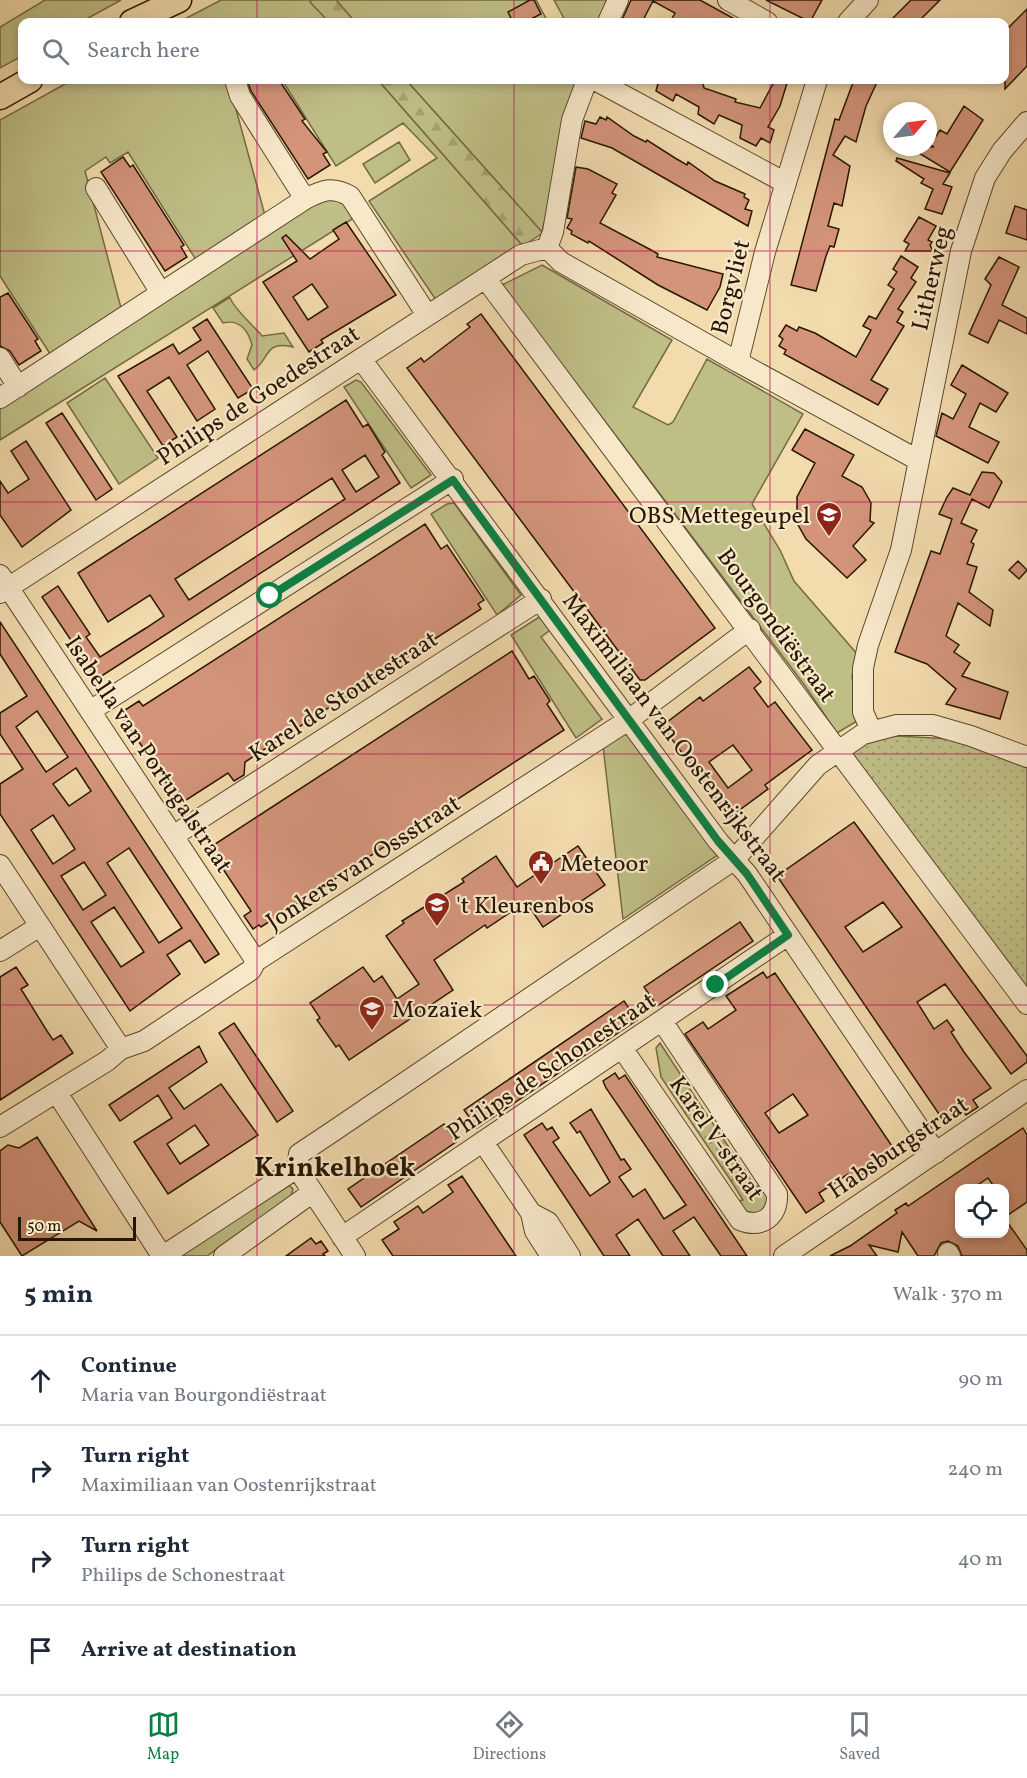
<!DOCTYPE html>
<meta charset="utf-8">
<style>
:root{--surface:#fff;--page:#f2f2f3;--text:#1f2937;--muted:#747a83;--line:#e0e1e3;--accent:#0b8043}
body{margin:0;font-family:Vollkorn,serif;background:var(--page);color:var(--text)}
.controls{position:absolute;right:18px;bottom:18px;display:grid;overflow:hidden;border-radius:12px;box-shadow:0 3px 9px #0003}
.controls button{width:54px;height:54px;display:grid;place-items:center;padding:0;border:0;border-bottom:2px solid var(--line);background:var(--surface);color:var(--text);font:30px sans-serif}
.compass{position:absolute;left:883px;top:102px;width:54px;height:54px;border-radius:50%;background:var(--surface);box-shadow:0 3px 9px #0003;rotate:62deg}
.scale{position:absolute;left:18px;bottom:15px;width:118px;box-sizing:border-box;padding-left:6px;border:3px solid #291600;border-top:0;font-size:16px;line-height:21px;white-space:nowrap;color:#291600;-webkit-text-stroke:4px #f7e8ca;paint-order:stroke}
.stop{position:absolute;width:18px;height:18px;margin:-14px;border:4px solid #0b8043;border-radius:50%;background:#fff}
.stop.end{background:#0b8043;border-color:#fff;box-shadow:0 2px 6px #0008}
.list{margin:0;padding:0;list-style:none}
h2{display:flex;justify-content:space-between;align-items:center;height:78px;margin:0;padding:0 24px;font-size:26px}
h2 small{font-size:20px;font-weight:400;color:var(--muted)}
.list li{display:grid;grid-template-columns:39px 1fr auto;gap:18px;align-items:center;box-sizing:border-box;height:90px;padding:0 24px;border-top:2px solid var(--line)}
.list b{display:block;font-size:22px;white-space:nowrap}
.list p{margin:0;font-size:20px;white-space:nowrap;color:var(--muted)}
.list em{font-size:20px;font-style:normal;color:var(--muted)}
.icon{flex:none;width:33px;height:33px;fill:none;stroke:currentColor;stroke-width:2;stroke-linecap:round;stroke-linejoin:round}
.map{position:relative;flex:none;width:1027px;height:1256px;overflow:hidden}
.search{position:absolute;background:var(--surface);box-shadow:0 3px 9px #0003;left:18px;right:18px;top:18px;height:66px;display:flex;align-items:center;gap:15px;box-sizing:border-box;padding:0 21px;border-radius:12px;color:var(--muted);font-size:22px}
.sheet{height:438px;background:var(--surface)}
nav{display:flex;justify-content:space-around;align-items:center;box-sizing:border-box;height:84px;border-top:2px solid var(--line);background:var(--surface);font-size:16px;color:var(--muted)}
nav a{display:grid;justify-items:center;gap:3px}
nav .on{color:var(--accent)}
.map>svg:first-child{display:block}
</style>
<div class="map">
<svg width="1027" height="1256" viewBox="0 0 1027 1256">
<defs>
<pattern id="forest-firs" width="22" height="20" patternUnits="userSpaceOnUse" patternTransform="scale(1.5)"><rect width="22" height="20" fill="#bfbe86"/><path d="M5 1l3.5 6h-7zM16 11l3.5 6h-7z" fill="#a4a372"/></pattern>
<pattern id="park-dots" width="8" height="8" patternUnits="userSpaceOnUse" patternTransform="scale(1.5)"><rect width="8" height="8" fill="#bfbe86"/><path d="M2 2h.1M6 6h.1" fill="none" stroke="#a4a372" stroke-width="1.8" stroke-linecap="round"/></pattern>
</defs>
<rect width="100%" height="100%" fill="#f2dbad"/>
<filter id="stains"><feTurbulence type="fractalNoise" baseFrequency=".00333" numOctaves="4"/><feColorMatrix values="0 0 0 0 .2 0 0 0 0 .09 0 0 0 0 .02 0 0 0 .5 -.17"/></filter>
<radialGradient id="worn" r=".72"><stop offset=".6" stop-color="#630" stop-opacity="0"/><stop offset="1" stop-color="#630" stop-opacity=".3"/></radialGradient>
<path fill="#bfbe86" stroke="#746a43" stroke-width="1.5" d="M45,0h76l-40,22h-59v34l-22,12v-41z
M221,0h91l-1,2 18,20h-150z
M336,0h200l12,22h-193z
M554,0h59l-10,22h-37z
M72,80h156l38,139 -68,44 -70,-111 -18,11 -4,-6 -21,14 37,141 -70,45 -52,-81v-156z
M282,80h96l145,166 -85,57 -69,-102 68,-43 -34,-35 -67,43z
M406,80h172l-36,152z
M399,142l11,18 -35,23 -12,-19z
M338,194l19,22 -357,224v-33l322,-208z
M542,265l130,75 -39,67 35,18 5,-3 34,-63 96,55 -51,90 28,46 14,31 64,74 -6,21 5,45 -20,12 -32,-47 -303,-401z
M230,297c1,9 25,30 32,39l22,-3 9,14c-29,-7 -23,12 -39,23l-7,-11 5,-14c-4,-15 -13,-26 -29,-22l-10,-15z
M105,378l53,80 -39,26 -52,-81z
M356,380l5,2 70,93 -20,13 -67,-101z
M454,503l67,92 -24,20 -66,-101 16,-10z
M544,614l12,12 -15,11 61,82 -26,19 -65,-103z
M639,733l80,121 -96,65 -20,-173 18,-11z
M660,1043l39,60 -14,10 -24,-36 -5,-29z
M745,1171l9,15h13l4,22 -25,9 -13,-15 10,-2 -12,-19z
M286,1182l7,7 -2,7 -84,60h-37z"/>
<path fill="url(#forest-firs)" stroke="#746a43" stroke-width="1.5" d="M312,0h24l19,22h-26l-19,-20z
M378,80h28l136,152 -1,2 -18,12z"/>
<path fill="url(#park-dots)" stroke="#746a43" stroke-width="1.5" d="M896,736l56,3 75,29v223l-176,-239 18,-11z
M699,1103l46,68 -14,10 -46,-68z"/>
<path fill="#d3947a" stroke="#291600" stroke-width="1.5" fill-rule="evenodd" d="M530,0h4l7,14 -16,8h-12l-5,-10z
M631,0h69l40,22h-70l5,-9 -22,-12 -11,21h-21z
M766,0h56l-12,22z
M911,0h29l-22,22h-29z
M1027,9v57l-22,23v-58z
M247,80h32l26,39 -3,2 25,31 -4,2 7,11 -22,14 -57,-88z
M659,80h43l2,8 32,11 -1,3 25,6 15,-28h13l-8,26 -12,21 6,3 -4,13 -9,-5 -5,8 -16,-8 2,-13 -23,-10 -5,9 -16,-10 1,-7 -23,-13 -3,7 -17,-10z
M854,80h24l-12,26 -10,36 -11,-6 -12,19 17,11 -8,40 -8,-3 -6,23 11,3 -5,18 -4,-1 -4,10 -10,35 -25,-6 44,-166 4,1z
M964,106l19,14 -33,52 -41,-25h25l-4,-2 10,-15 7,4z
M600,117l6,3 1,-3 27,19 12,6 1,-2 28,18 12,7 1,-3 27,19 30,13 -1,3 5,3 -4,9 7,2 -4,15 -136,-78 -31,-10 4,-17 11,3z
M123,157l7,10 3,-2 51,80 -3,2 6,10 -22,14 -64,-99z
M897,158l53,15 -7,11 9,3 -10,27 -17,-5 8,-20 -12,-6 3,-4 -28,-18z
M576,167l12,2 29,15 -5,9 4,2 -16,28 53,28 5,3 -1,3 66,17 -3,13 -13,23 -49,-25 -69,-44 -1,2 -17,-9 1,-3 -5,-3 5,-9 -5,-1z
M1015,206l12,4v30l-21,-7z
M919,217l17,9 -8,14 4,2 -2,3 3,6h-28l4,-7 -5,-3z
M346,222l50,73 -75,45 2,3 -14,9 -46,-70 34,-21 -15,-23 4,-3 24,24 29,-20 -6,-9zM312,284l16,23 -20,13 -15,-23z
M901,256l17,11 -7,11 5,4 -18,27 5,3 -6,10 7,4 -33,54 17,9 -10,16 -94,-51 2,-4 -7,-4 4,-7 -4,-3 7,-11 11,6 2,-4 16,6 41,24 15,-27 -8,-4 6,-10 7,3 18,-30 -6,-4 9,-13 -4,-3z
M999,257l20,10 -17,38 25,13v16l-28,-14 -11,23 -19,-9 22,-49 -6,-6z
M8,293l30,46 -3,2 6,10 -22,14 -9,-14 -10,-5v-49z
M481,314l234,314 -70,52h-5l-233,-312 14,-10 3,4 46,-35 -3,-3z
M207,319l46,70 -15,9 -30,-47 -21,14 28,44 -18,12 -28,-44 -22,14 30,46 -14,9 -45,-70 55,-32 6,10 22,-14 -8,-12z
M962,365l46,28 -12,19 -16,-9 -11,24 30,15 -11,21 -52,-27 6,-23 11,6 13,-25 -15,-9z
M346,400l17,27 5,-3 17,28 -3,3 18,28 -303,196 -55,-82 16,-11 32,48 -4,3 14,20 46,-29 18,-12 -14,-21 -42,27 -30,-49zM365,455l14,22 -23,15 -14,-22zM332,478l13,21 -156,101 -14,-21z
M62,413l50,76 -16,11 -50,-77z
M805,429l49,26 -12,21 20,11 9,16 -1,18 4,2 -21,23 13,14 -19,18 -41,-39 -9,-16v-26l18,-34 -23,-13z
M26,441l45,69 -49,37 -22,-32v-34l8,12 21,-14 -18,-28z
M982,472l12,1 8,9 -13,26 -17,-9 -11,24 16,7 -6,12 3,2 -7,20 10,3 -8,25 24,18 -3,16 -32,-23 -12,33 13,9 -5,7 16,11 -8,13 46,16 -8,27 -54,-15 10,-15 -29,-25 -32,-12 36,-101 9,3 12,-35 -13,-5 8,-17 6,-9 17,7z
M425,524l16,25 6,-4 37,55 -6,4 3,5 -236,153 -1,13 -10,6 -6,-8 -48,31 -56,-85 2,-2 -4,-5 17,-11 4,5z
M1018,561l9,9 -8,9 -10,-9z
M0,622l219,332 -14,9 -15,-23 -23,15 13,19 -50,37 -130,-197v-30l23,-15 -23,-35v-21l27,-17 -27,-42zM37,711l31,46 -22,15 -30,-45zM76,768l15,23 -22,15 -16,-22zM53,815l22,34 -22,15 -22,-34zM129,848l53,80 -23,15 -52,-80zM84,862l22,33 -23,15 -22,-34zM114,907l30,45 -23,15 -30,-45z
M512,651l17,28 5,-3 13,20 3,5 -3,3 17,26 -303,197 -2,-2 -6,4 -9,-13 7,-5 -42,-63z
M749,667l12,15 -7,6 14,19 7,-5 37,48 -47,35 3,4 -38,28 -68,-91 38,-29 3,4zM733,745l19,25 -24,18 -19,-26z
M854,822l173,234v6l-16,12 -66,-90 -28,18 17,27 13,-9 7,10 -3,2 13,20 27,36 -18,12 5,7 -12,8 -5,-7 -18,12 -166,-244zM883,902l19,25 -39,25 -18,-25z
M578,846l27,39 -62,42 -17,-25 -39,26 -2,-3 -51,35 19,30 -104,70 -10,-15 -3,2 -19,-27 3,-2 -10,-15 53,-36 11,15 8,-6 15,23 22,-15 -33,-48 18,-13 -2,-2 62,-39 -2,-3 34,-23 21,31z
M740,922l13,19 -96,65 -13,-19z
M16,967l12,18 -7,4 26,42 6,9 8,-5 12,18 -73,47v-123z
M763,972l4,6 8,-5 121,179 -43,29 -5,-7 -29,19 5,8 -18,12 -121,-179 18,-12 5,7 28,-19 -10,-14zM793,1094l15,21 -29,18 -14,-20z
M624,1001l13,19 -160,108 -13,-18z
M234,1023l59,88 -16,11 -58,-89z
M199,1046l8,16 -38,26 15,21 37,-25 37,51 -90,59 -34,-52 38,-24 -14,-23 -38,26 -11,-16zM195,1125l14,20 -29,19 -13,-20z
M615,1073l4,6 6,-4 122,181h-26l-27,-39 -21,14 17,25h-27l-25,-37 -22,16 14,21h-26l-80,-121 18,-12 5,7 5,-3 7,11 -6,4 37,54 20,-14 -30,-51 -3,2 -7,-10 21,-14 30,51 3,-1 7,10 -12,8 14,20 12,-8 19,30 22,-14 -80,-117 -3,-7z
M444,1124l12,18 -95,65 -13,-18z
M1023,1128l4,7v67l-22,15v-29h-10l-7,-10 -15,10h-13v45h45v-14l22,31v6h-65l-4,-10 -10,-5 -7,2 -7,13h-16l-16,-24 -4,20 -29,-7 8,11h-47l20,-10 47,-33 -2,-3 11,-7 2,3z
M37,1137l60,94 -18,-10 -57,35 -22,-34v-71l8,-6 11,3z
M462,1176l54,80h-123l-11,-16 17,-11 -5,-7 24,-16 5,7 30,-21 -5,-7z
M311,1238l5,6 5,-3 7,10 -5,3 2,2h-39z"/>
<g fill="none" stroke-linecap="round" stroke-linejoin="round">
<defs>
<path id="minor" d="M728,0l39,22
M608,22l10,-22
M848,22l20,-22
M595,80l189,102
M96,188l65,105
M305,199c18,-9 27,-13 45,-3l77,119
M547,248l14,14 177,100 27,-110 52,-172
M547,248l6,-16 19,-112 15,-40
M485,278l542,726
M0,358l18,29
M361,359l357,482 29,33 189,279
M738,362l180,98
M0,398l305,-199 -65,-103 -5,-16
M0,575l256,386
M0,593l521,-338 26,-7
M90,711l363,-232
M871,730l-8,-18v-44l5,-23 33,-95 60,-299 24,-73 17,-27 25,-29
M173,836l368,-237
M0,865l121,184
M0,951l40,-25
M622,1048l118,172c22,9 38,-4 37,-26l-115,-173
M57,1093l105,163
M0,1127l107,-66 14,-12 23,-8 107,-71 5,-9 374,-242 120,-90
M483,1142l48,71 4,18 16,25
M297,1168l58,88
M531,1213l17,9 22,34
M342,1237l446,-302
M948,1253l2,3
M163,1256l134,-88 2,-14 30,-20 406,-275 83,-94 45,-31 34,-9h36l38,11 56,21
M224,1256l89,-64
M784,1256l243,-166"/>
<path id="major" d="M132,22l47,-22
M0,97l30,-17"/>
</defs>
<use href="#minor" stroke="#5b472b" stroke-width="22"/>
<use href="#major" stroke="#291600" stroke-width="27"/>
<use href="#minor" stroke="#f7e8ca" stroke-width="20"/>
<use href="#major" stroke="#f2dbad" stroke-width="24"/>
</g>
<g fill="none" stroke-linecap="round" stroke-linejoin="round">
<path stroke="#0b8043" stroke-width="8" d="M270,596l183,-116 265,361 29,33 41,61 -72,50"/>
</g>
<path fill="none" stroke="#c2185b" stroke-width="1.5" stroke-opacity="0.55" d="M257,0v22M514,0v22M770,0v22M257,80v1176M514,80v1176M770,80v1176M0,251h1027M0,502h1027M0,754h1027M0,1005h1027"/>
<defs>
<symbol id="school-pin" viewBox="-11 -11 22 30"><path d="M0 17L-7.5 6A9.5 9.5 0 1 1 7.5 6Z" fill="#8f2418" stroke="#f7e8ca"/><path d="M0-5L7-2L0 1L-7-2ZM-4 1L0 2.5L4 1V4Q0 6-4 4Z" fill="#fff"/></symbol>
<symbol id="civic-pin" viewBox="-11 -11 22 30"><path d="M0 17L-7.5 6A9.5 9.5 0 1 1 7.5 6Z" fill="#8f2418" stroke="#f7e8ca"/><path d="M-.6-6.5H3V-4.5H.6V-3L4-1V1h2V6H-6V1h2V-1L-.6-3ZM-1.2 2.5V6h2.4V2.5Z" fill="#fff"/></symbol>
</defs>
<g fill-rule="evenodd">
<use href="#school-pin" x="814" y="500" width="30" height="40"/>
<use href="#civic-pin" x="526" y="848" width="30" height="40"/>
<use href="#school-pin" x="422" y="890" width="30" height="40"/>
<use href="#school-pin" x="357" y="994" width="30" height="40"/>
</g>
<g text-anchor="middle" stroke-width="4.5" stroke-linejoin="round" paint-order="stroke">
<g font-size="24" fill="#291600" stroke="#f7e8ca">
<text transform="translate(931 278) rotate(-77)" y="8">Litherweg</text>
<text transform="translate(730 287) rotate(-76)" y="8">Borgvliet</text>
<text transform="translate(258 395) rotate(-33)" y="8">Philips de Goedestraat</text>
<text transform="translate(777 625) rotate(54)" y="8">Bourgondiëstraat</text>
<text transform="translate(343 696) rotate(-33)" y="8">Karel de Stoutestraat</text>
<text transform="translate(675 737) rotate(53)" y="8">Maximiliaan van Oostenrijkstraat</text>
<text transform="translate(149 754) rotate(56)" y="8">Isabella van Portugalstraat</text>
<text transform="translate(363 862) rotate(-33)" y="8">Jonkers van Ossstraat</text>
<text transform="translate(551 1066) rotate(-34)" y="8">Philips de Schonestraat</text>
<text transform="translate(717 1138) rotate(55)" y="8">Karel V-straat</text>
<text transform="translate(898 1147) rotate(-34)" y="8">Habsburgstraat</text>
</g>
<g font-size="24" fill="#291600" stroke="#f7e8ca" text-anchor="start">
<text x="810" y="523" text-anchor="end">OBS Mettegeupel</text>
<text x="560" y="871">Meteoor</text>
<text x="456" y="913">'t Kleurenbos</text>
<text x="392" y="1017">Mozaïek</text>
</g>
<g font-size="27" font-weight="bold" fill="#291600" stroke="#f7e8ca">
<text x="335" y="1176">Krinkelhoek</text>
</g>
</g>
<rect width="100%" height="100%" filter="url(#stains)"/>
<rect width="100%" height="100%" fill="url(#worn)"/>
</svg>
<div class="controls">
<button><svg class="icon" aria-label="locate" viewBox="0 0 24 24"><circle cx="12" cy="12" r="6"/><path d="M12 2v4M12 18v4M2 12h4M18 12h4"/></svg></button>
</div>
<svg class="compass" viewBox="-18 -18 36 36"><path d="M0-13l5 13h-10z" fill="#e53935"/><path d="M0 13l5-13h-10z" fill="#747a83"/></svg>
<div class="scale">50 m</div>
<div class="stop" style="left:270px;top:596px"></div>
<div class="stop end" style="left:716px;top:985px"></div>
<div class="search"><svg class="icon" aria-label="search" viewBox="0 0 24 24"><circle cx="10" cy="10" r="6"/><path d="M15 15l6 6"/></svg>Search here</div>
</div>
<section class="sheet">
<h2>5 min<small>Walk · 370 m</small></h2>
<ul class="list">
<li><svg class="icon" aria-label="ahead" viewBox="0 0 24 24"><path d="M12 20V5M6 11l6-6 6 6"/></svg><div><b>Continue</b><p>Maria van Bourgondiëstraat</p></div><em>90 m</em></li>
<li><svg class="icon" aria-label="right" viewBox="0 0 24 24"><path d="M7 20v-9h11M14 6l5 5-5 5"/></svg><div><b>Turn right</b><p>Maximiliaan van Oostenrijkstraat</p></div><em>240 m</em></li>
<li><svg class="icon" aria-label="right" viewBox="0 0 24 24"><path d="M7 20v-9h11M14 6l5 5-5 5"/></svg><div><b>Turn right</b><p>Philips de Schonestraat</p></div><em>40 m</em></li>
<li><svg class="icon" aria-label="arrive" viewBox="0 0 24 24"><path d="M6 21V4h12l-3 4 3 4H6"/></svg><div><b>Arrive at destination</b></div></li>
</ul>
</section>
<nav>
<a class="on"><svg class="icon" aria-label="map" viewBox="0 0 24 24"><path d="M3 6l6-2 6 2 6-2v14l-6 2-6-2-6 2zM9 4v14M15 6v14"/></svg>Map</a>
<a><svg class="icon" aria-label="directions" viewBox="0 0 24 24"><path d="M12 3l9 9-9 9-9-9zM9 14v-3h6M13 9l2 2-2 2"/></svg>Directions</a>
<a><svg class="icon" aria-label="saved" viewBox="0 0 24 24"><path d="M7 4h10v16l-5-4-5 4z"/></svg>Saved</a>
</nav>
